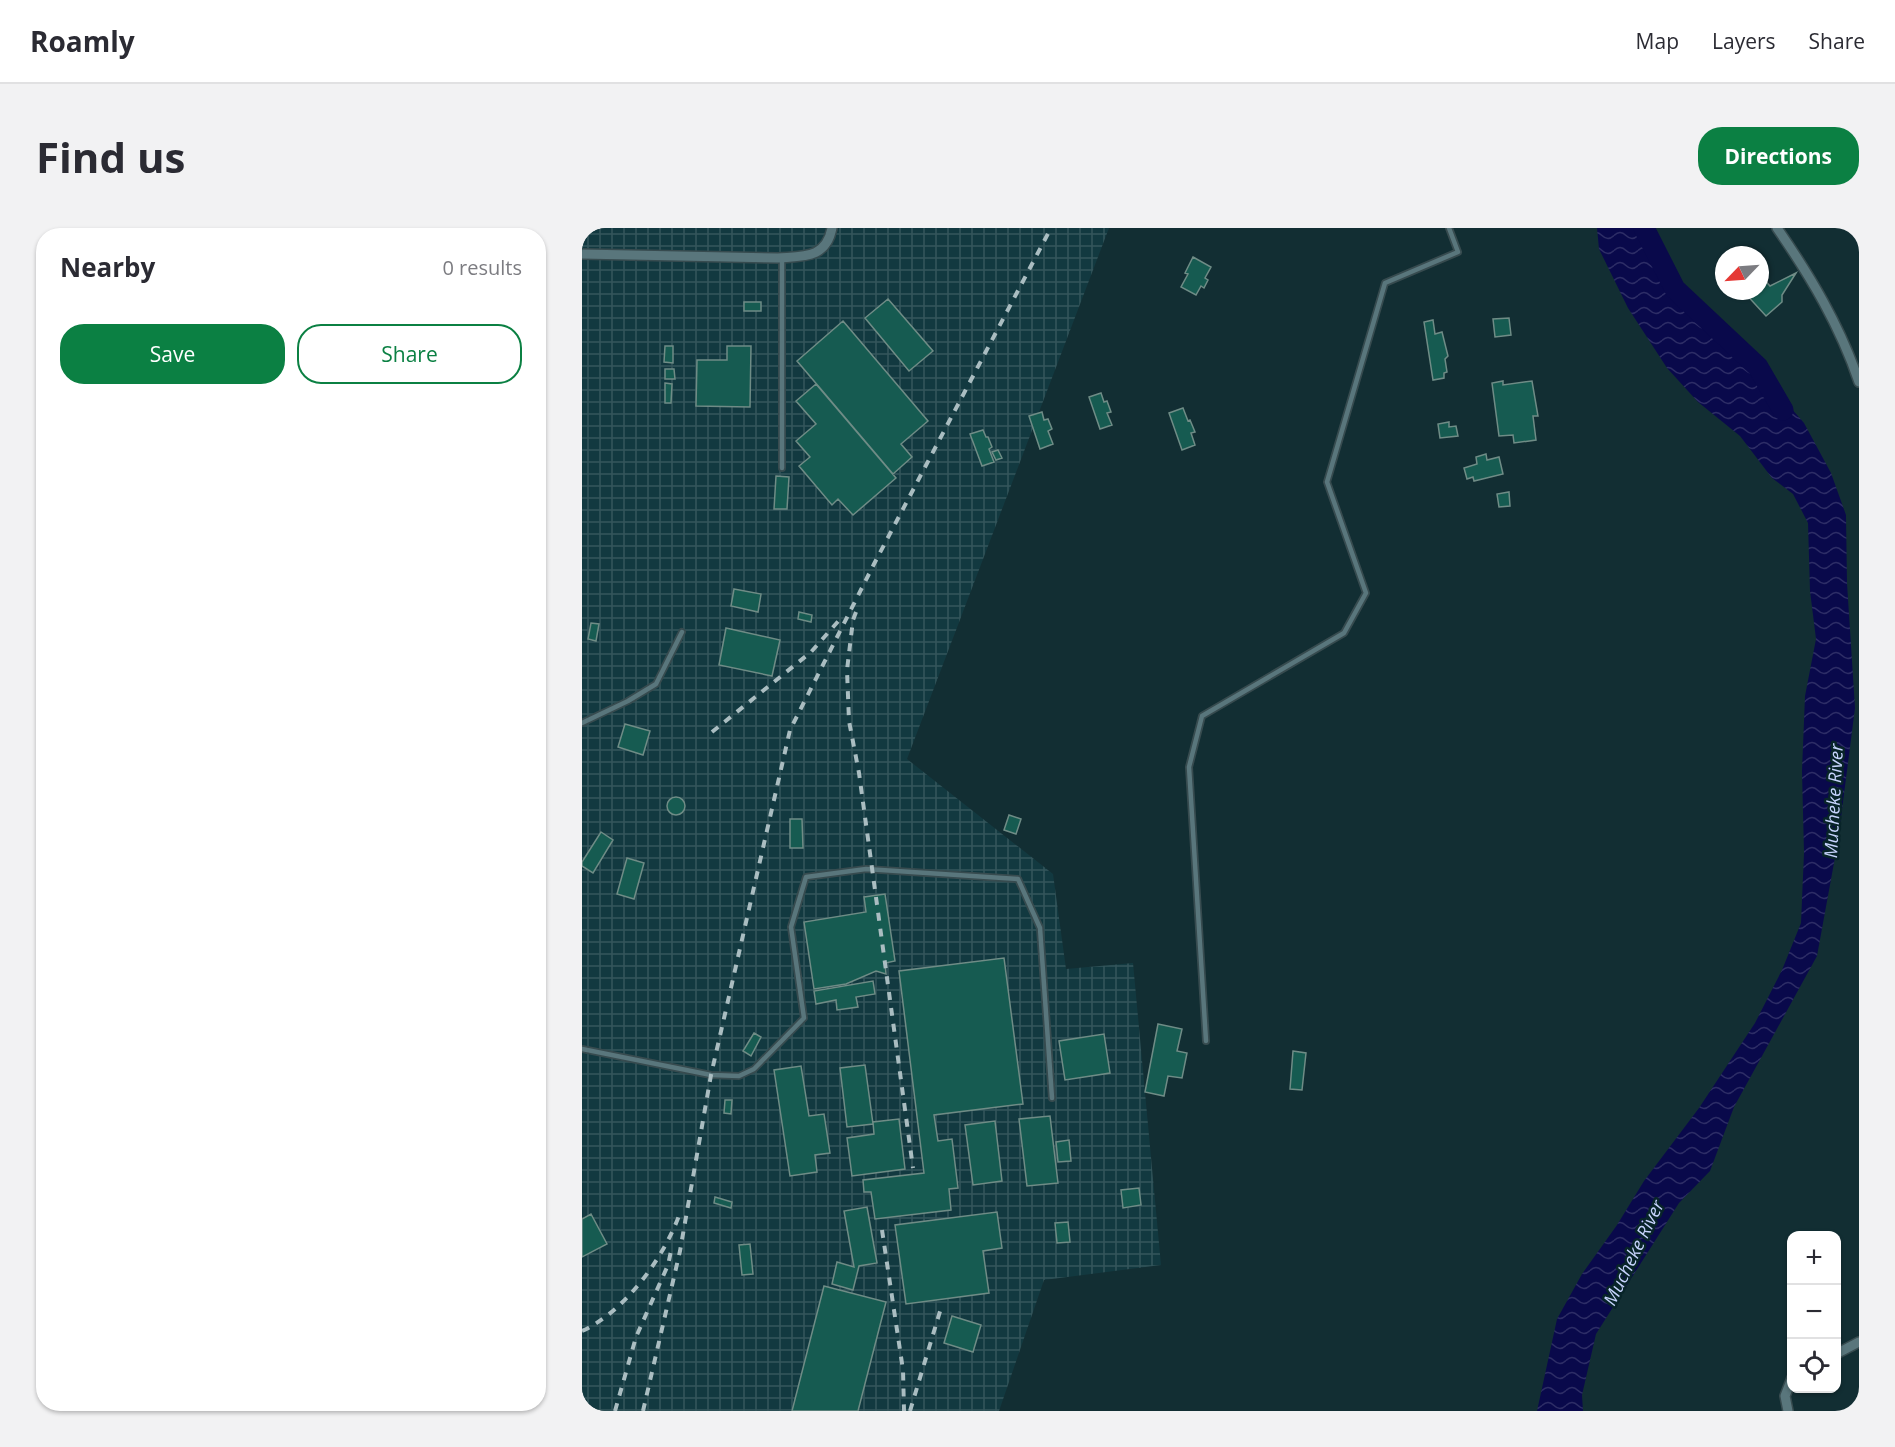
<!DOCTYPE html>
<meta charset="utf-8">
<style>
:root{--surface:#fff;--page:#f2f2f3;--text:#2b2b33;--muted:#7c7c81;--line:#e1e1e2;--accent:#0b8043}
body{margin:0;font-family:"Open Sans",sans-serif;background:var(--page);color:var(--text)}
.controls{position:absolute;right:18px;bottom:18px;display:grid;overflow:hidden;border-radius:12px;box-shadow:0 2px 4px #0004}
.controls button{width:54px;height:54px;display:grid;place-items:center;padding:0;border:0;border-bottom:2px solid var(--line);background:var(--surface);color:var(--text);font:30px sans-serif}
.compass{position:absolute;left:1133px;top:18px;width:54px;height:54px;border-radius:50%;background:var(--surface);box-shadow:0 2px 4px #0004;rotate:245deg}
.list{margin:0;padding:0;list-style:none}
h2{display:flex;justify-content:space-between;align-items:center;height:78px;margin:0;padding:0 24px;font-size:26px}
h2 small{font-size:20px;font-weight:400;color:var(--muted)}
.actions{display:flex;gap:12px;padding:18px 24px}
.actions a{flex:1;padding:14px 0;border:2px solid var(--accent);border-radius:24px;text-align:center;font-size:21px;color:var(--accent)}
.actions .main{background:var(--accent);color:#fff}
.icon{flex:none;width:33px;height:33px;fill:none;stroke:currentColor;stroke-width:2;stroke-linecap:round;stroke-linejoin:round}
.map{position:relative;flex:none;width:1277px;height:1183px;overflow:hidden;border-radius:24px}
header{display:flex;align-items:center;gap:36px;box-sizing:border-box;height:84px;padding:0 30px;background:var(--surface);border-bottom:2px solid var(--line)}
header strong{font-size:28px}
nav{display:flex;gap:33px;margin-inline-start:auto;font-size:21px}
.intro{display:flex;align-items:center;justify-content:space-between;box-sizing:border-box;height:144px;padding:0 36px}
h1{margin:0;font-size:42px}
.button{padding:15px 27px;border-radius:24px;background:var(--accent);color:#fff;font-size:21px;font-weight:700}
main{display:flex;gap:36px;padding:0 36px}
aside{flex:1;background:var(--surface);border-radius:24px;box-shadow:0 2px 4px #0004}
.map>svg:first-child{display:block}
</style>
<header>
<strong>Roamly</strong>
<nav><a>Map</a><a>Layers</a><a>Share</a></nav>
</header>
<div class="intro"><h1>Find us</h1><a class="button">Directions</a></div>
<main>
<aside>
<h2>Nearby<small>0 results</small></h2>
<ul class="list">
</ul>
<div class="actions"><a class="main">Save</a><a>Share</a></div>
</aside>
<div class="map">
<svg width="1277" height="1183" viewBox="0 0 1277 1183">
<defs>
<pattern id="industrial-grid" width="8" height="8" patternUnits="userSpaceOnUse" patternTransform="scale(1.5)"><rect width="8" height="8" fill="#123940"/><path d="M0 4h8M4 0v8" fill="none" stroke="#34565c"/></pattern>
<pattern id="water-waves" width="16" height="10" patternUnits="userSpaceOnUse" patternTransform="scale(1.5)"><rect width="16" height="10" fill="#09094b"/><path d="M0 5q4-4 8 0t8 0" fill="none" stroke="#2d2d66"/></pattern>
</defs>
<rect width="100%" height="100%" fill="#122e33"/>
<path fill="url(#industrial-grid)" d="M0,0h527l-202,531 146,115 13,95 67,-6 28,302 -117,15 -45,131h-417z"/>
<path fill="url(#water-waves)" d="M1015,0h51l20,47 30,45 43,43 43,37 20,23 27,50 15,42 1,68 8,125 -17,133 -21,115 -83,151 -24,64 -31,32 -83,131 -14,61 1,16h-46l20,-92 25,-45 35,-49 27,-44 55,-73 56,-85 27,-53 19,-47 3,-70 -2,-82 3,-75 11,-57 -6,-48 -2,-68 -15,-29 -21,-16 -32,-42 -42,-34 -31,-34 -39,-60 -29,-59z"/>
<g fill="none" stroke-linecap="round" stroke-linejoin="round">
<path stroke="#09094b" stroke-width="21" d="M1062,0l31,61 83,78 25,43"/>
</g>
<path fill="#165b51" stroke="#6f8c86" stroke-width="1.5" d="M611,29l18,10 -6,11 3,2 -4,8 -3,-2 -5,9 -15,-8 7,-13 -3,-1z
M1214,45l-14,22v7l-16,14 -23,-25h17v-16l10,11z
M306,71l45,52 -24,20 -44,-53z
M162,74h17v9h-17z
M927,90l2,17 -16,2 -2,-18z
M851,92l2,14 7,-2 6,24 -3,3 2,13 -3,1v5l-11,2 -9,-58z
M261,93l85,100 -27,23 11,13 -19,17 -96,-113z
M83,118h8v17l-9,-1z
M145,118h24l-1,61 -54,-1 1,-46h30z
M83,141h9l1,10h-10z
M921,153v4l29,-4 6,35h-5l3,24 -22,3 -1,-8 -14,1 -7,-53z
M83,155l7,1 -1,19h-6z
M234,156l80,94 -43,37 -15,-16 -6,6 -33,-39 11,-9 -14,-16 20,-17 -20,-23z
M519,165l3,9 3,-1 4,11 -4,1 5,12 -12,4 -11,-32z
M601,180l5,13 2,-1 5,12 -4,1 4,12 -13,5 -13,-37z
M460,184l2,8 4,-1 4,10 -4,2 5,13 -13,5 -11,-33z
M867,194v5l7,-1 2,10 -18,2 -2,-14z
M401,202l3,7h2l4,10 -3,2 5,13 -12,4 -12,-32z
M416,222l4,8 -6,2 -4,-8z
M904,226l1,6 12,-3 4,17 -29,7 -1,-4 -6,2 -3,-11 13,-4 -1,-7z
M194,248l13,1 -2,32h-13z
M927,264l1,14 -11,1 -2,-13z
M152,361l27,5 -3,18 -27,-6z
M217,384l13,3 -1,7 -13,-3z
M9,395l8,1 -3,17 -8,-2z
M144,400l54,12 -8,36 -53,-11z
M43,496l25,7 -7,24 -25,-8z
M85 578a9 9 0 1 1 18 0a9 9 0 1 1-18 0Z
M427,587l12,4 -5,15 -12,-4z
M208,591h12l1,29h-13z
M19,604l12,8 -20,33 -11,-7v-4z
M45,630l17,5 -10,36 -17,-5z
M303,666l10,67 -10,2 1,11 -10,-3 -30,13 -32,5 -10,-67 62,-10 -2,-15z
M422,730l19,146 -89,11 4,26 14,-2 6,49 -9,1 2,21 -76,9 -4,-27h-7l-1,-12 61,-7 -25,-202z
M291,753l2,13 -19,3 2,10 -21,3 -1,-10 -20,4 -2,-13z
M576,796l24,5 -5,22 10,2 -5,25 -14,-2 -4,20 -19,-4z
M172,805l7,4 -10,19 -8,-5z
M522,806l6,39 -45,7 -6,-39z
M711,823l13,2 -4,37 -12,-1z
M283,837l8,59 -26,3 -7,-59z
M219,838l8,50 15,-2 6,39 -15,2 2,17 -27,4 -16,-106z
M143,872h7l-1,14 -7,-1z
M468,888l8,67 -31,3 -8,-67z
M317,891l6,50 -53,7 -5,-38 27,-4 -1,-12z
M413,893l7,60 -29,4 -8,-60z
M487,912l2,21 -13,1 -2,-20z
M557,960l2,17 -18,3 -2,-18z
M133,969l17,5 -1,6 -17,-5z
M285,979l10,56 -18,3 -6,24 -21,-6 5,-22 17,5 -10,-56z
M415,984l5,36 -19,3 6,42 -83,11 -11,-79z
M9,986l16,30 -25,13v-38z
M486,994l2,20 -13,1 -2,-20z
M168,1016l3,30 -11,1 -3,-30z
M242,1058l62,16 -28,109h-66z
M370,1088l29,9 -8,27 -29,-9z"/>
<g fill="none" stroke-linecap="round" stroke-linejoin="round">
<defs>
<path id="service" d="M200,240v-210
M0,495l46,-22 28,-17 26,-52
M624,813l-17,-274 13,-51 142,-83 22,-40 -39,-111 58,-199 73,-31 -9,-24
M0,821l129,26 28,1 15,-7 50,-51 -13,-91 15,-50 60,-8 152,10 22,49 12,170"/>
<path id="minor" d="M1195,0c34,49 63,98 82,154
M0,26l196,4c25,-2 48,1 54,-30
M1254,1126l23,-12
M1206,1183l-3,-15 7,-18
M1271,1183l6,-3"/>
</defs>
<use href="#service" stroke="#374b4f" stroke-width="8"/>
<use href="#minor" stroke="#374b4f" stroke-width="12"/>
<use href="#service" stroke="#59767c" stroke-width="4.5"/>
<use href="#minor" stroke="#59767c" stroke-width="9"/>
<path stroke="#aabdc1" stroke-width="4" stroke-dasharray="8 8" stroke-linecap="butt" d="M274,384l-3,8 -6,50 2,51 10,52 54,395
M130,504l99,-80 31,-35
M300,1002l21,140 1,41
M0,1103c44,-20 84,-76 99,-121
M33,1183l21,-74 32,-72 3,-14
M61,1183l37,-160 31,-176 79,-345 84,-166 177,-336
M328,1183l31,-103"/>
</g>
<g text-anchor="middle" stroke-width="5" stroke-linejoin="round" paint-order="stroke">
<g font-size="18" font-style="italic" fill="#c6d3fc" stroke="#082429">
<text transform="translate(1252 573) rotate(-87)" y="6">Mucheke River</text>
<text transform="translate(1052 1025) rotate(-64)" y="6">Mucheke River</text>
</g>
</g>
</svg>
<div class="controls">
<button>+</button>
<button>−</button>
<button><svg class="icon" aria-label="locate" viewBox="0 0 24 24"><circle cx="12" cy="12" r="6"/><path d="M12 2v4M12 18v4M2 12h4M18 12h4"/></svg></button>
</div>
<svg class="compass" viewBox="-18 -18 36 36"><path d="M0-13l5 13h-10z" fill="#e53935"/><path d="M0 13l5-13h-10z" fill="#7c7c81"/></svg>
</div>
</main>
